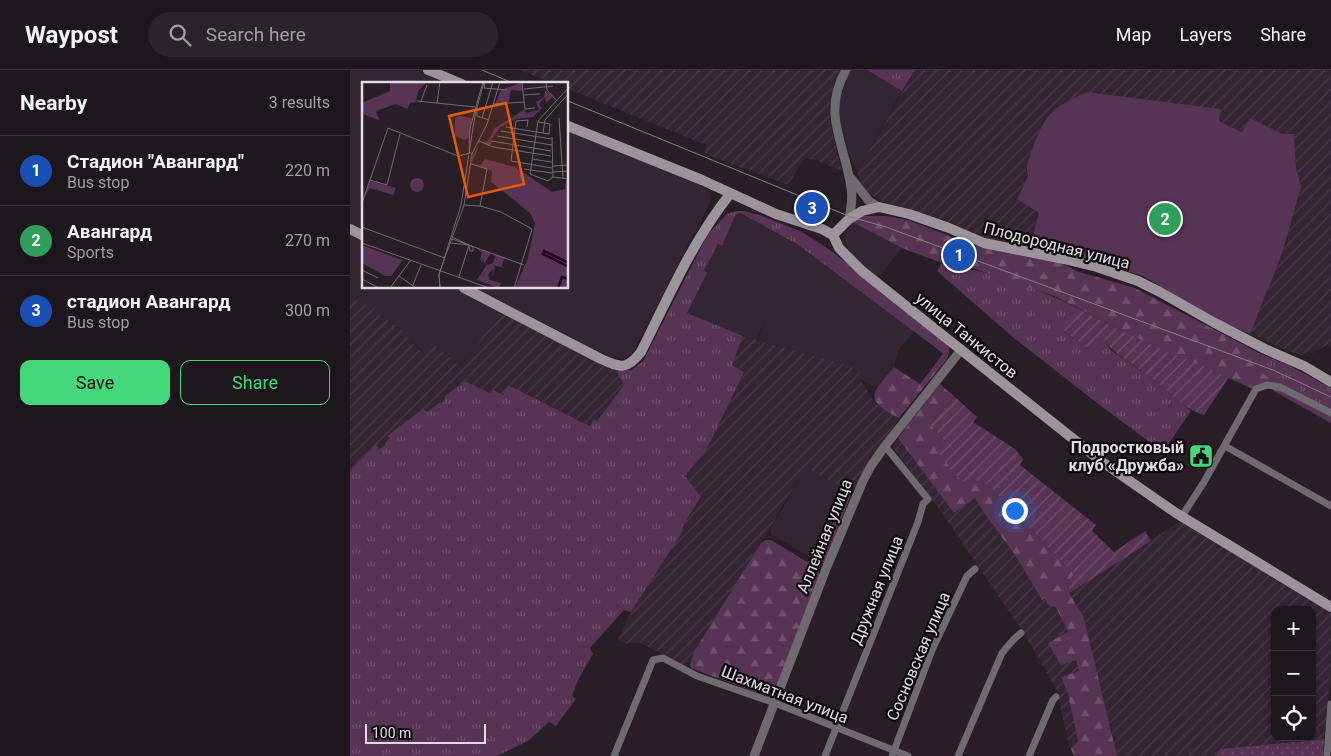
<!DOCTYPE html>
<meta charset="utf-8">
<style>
:root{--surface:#1d161c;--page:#2a2329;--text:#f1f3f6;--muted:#a09fa3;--line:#3b353b;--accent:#44d77a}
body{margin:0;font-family:Roboto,sans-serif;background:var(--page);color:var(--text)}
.controls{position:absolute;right:15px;bottom:15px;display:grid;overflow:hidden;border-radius:10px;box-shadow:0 1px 4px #0004}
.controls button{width:45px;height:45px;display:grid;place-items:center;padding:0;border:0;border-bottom:1px solid var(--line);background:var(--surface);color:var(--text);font:25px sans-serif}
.scale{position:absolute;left:15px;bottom:12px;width:121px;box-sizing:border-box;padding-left:5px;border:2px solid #e3dce2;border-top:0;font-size:14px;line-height:18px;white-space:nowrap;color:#e3dce2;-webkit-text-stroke:4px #0d090d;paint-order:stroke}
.you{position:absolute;left:664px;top:440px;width:18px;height:18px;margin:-12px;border:4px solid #fff;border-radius:50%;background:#1a73e8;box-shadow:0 0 0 8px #1a73e833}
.badge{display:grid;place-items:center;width:32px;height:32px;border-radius:50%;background:var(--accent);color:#fff;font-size:16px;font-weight:700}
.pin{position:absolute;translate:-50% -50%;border:2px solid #fff;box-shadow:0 1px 5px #0006}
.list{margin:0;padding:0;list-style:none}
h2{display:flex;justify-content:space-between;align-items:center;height:65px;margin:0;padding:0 20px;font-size:21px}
h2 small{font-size:16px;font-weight:400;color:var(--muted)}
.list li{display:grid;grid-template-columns:32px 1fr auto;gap:15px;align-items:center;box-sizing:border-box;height:70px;padding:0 20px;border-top:1px solid var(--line)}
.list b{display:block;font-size:19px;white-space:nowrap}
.list p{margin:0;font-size:16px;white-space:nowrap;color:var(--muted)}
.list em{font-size:16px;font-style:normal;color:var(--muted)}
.actions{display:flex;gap:10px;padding:15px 20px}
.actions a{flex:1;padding:11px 0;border:1px solid var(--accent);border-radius:10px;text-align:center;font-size:18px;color:var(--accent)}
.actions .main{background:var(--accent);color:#111}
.icon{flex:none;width:28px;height:28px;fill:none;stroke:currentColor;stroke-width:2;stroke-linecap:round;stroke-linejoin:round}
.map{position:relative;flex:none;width:981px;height:686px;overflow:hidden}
header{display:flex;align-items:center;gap:30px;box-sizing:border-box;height:70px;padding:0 25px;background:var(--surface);border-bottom:1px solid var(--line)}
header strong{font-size:24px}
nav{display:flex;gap:28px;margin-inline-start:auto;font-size:18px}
.search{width:350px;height:45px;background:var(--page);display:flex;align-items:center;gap:12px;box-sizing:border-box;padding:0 18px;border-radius:28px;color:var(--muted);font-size:19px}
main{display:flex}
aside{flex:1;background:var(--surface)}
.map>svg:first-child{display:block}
</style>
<header>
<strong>Waypost</strong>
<div class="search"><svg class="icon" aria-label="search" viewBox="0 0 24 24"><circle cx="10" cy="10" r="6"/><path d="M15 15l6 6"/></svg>Search here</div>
<nav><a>Map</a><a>Layers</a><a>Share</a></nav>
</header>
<main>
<aside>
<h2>Nearby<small>3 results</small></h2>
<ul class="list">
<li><span class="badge" style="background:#1a4fb4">1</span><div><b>Стадион &quot;Авангард&quot;</b><p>Bus stop</p></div><em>220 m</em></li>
<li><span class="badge" style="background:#2e9e5b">2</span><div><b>Авангард</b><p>Sports</p></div><em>270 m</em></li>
<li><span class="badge" style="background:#1a4fb4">3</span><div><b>стадион Авангард</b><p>Bus stop</p></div><em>300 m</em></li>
</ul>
<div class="actions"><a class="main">Save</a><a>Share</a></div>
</aside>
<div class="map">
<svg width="981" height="686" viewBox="0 0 981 686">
<defs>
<pattern id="industrial-furrows" width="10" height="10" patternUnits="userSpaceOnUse" patternTransform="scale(1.25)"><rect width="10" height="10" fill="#332531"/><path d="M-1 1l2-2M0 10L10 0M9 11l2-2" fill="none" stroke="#473a45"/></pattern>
<pattern id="grass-tufts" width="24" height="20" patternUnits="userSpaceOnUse" patternTransform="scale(1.25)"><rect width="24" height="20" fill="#573453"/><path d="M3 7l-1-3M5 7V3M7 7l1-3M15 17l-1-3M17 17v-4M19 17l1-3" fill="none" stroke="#6f516b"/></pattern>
<pattern id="forest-firs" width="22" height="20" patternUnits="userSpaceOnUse" patternTransform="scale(1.25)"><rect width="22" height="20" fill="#573453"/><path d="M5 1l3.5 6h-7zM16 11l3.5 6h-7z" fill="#6f516b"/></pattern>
<pattern id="park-dots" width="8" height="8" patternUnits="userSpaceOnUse" patternTransform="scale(1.25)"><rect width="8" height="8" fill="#573453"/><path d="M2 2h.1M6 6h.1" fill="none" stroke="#6f516b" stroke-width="1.8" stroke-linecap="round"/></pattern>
<pattern id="garden-furrows" width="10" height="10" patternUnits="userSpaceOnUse" patternTransform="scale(1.25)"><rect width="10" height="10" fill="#573453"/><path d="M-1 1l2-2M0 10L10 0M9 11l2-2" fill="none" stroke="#6f516b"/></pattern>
</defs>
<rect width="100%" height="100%" fill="#271e26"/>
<path fill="#332531" d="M0,0h65l35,14h-86v147l-14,-7z
M500,0h17l35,21 -45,81 -9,-21 -8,-28 -1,-25z
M218,61l132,53 9,7 1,5v7l-77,149 -9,7 -12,-1 -137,-70h93z
M391,144l56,30 117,87 -16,20 -4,16 -18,20 -60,-30 -58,-17 8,-23 -9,23 -34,-11 -36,-16 20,-40 -4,-3 15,-26 4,2 13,-30z
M502,152l50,26 -24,30 -23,-20 -10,-15v-7z
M0,163l14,7v48h92l45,23 -40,55 -24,-19 -15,4 -13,-11 -5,-6 1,-2 -23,-17 -2,1 -4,-3v-2l-26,-14z
M460,400l36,20 -27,67 -7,1 -40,-23 -2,-4 33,-60z"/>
<path fill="url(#industrial-furrows)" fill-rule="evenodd" d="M170,0h322l-8,14 -5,24 1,14 12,49 -27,-11 -10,-2 -17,27 -83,-31 1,-9 -138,-56v-5h-14z
M565,0h416v276h-6l-12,7 -7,-1 -5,4 -51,-22 32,-80 19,-67 -5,-20 -2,-33h-11l-33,-16 -7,14 -24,-11 2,-12 -178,13 -17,47 2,6 -11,24 22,14 -9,33 -42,-7 -99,-34 -22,-13 -5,-8 -5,-12z
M0,227l27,14 -1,2 4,3 1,-1 24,17 -1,2 6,4 -1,2 12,11 6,-7 10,3 24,19 40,-55 98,53 19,6v5l6,10 -27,36 -7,5 -81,-41 -5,10 -13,-2 -26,-12 -21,17 2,2 -4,3 -2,-1 -14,10 -2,-3 -36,27 2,2 -5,5 1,1 -7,5 -3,-3 -26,25z
M393,266l113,32 4,7 -1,3 17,26 23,14 -43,69 -10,3 -36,-20 -7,1 -33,57 -79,133 -9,4 -43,-23 -13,2 -8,-4 13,-28 51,-80 1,-7 18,-27 -16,-22 22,-27 37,-77 -12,-7z
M548,368l56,75 21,-16 9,16 31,42 27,45 3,-2 11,8 12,26 -19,11 27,17 3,11 -18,7 7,16 10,47 -7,8 -4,-11 -9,-44 -9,-18 -26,-44 -86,-126 -43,-57 -1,-4z
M832,450l149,89v61l-7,69 -103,10 -5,7h-99l-33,-138 -15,-26zM925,540h37v127h-37z"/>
<path fill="url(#grass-tufts)" d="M517,0h48l-13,21z
M386,141h9l17,5 40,16 28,18 117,92 2,4 -5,8 -147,-110 -57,-31 -5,3 -13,30 -4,-2 -14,26 3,3 -20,40 56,23 -11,29 12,7 -37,77 -22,27 16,21 -18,28 -1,7 -51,80 -7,-2 -34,38 3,6 -15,26 -6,16 4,3 -20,27 -7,-4 -21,19 -31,15h-147v-285l26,-26 3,4 6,-4v-2l5,-5 -3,-2 36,-27 4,3 13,-10 2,1 3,-3 -1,-3 21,-16 25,12 3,-3 10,5 5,-10 82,41 4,-7 3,2 27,-36 -6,-10v-5h13l12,-9 65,-127 19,-20z
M592,193c46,8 93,24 135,45l-15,22 26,19 12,-13 11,14 40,28 40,33 -28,41 -66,-49 -83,-65 -77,-67z
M911,284l27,11 43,23v35l-52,-29h31l-54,-23z"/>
<path fill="url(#forest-firs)" d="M510,146h26l22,4 54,21 99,22 18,9 56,16 126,66 -5,17 56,23h-33l-9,-6 -12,3 -113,-49 -91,-46 -79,-27 -33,-6 -40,-15 -50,-26z
M599,276v7l-2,6 -48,59c-36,-18 -28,-24 -5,-51l26,17z
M590,314l14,12 -24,28 14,16 27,39 17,6 65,68 22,21 -9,9 5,9 -2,1 15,25 33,138h-43l-3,-7 7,-8 -10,-47 -7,-17 18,-6 -3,-11 -15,5 -13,-22 20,-11 -12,-25 -7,-1 -4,-8 -3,2 -27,-45 -31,-42 -9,-15 -21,15 -56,-75z
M496,420l5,4 -25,67 -4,3 -3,-1v-5z
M416,470h5l46,28 3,6 -47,121 -4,2 -78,-29 -1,-3 4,-13 67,-109z"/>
<path fill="url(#park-dots)" d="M974,669l-1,17h-107l5,-7z"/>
<path fill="url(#garden-furrows)" d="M727,238l68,34 84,35 -25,38c-21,-6 -36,-24 -53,-37 -18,-14 -36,-23 -51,-41l-12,12 -27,-20z
M604,326l23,21 -4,5 42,27 8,10 -3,6 76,60 -4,6 22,21 31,-21 6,10 -80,51 -5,-10 9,-8 -22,-21 -65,-68 -17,-6 -9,3 -23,-28 5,-14 -14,-16z"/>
<path fill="#573453" d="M736,22l135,17 -2,12 23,11 8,-14 33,16h11l2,33 5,20 -19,67 -32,80 -33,-14 -74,-44 -58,-18 -55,-12 9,-33 -22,-14 11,-23c-3,-10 1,-17 4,-26 14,-38 19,-41 54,-58z"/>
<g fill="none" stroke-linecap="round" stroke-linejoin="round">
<path stroke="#6f6a6f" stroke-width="7" d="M875,376l106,60
M832,446l22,-34 52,-93 11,-4 13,2 51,26
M264,686l39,-96 10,-2 34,18 78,27 133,53
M475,686l93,-234 5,-18 5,-5 -43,-53
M542,686l40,-106 35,-74 8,-7
M608,686l44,-103 12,-14 7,-6
M679,686l24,-56 3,-3
M977,686l4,-52"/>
<path stroke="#6f6a6f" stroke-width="9" d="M496,0c-25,44 -1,73 5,118 2,10 0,20 -2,31
M501,108l18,23 10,6
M404,686l72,-187 37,-88 8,-15 14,-20 76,-96"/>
<path stroke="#9d949b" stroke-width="10" d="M78,0l34,14
M218,56l134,54 74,34 46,15 11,6 6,13 23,23 239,190 75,52 155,94
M0,159l14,7
M483,165l16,-16 13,-8 17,-4 30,7 40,14 35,15 80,16 33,8 41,14 22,11 53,30 52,27 39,17 27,16
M114,218l137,71c20,9 26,11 40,-7 27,-54 51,-110 89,-158"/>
<path stroke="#867e85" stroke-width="1" d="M132,0l33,14
M218,31l283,116 35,10 387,143 58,27"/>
</g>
<defs>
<symbol id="civic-square" viewBox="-11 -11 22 22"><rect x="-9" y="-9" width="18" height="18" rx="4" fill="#44d77a" stroke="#0d090d"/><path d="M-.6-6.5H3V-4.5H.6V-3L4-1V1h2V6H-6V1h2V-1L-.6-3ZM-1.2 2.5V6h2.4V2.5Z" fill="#111"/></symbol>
</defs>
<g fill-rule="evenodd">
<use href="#civic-square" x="837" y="372" width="28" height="28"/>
</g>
<g text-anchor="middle" stroke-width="4.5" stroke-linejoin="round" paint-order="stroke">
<g font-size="16" fill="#e3dce2" stroke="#0d090d">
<text transform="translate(707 175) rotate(14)" y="6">Плодородная улица</text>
<text transform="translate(617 265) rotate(39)" y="6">улица Танкистов</text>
<text transform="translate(474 466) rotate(-68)" y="6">Аллейная улица</text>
<text transform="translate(526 520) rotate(-68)" y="6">Дружная улица</text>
<text transform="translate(568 586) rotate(-67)" y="6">Сосновская улица</text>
<text transform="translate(435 624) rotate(21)" y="6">Шахматная улица</text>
</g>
<g font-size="16" font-weight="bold" fill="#e3dce2" stroke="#0d090d" text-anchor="end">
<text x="834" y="383">Подростковый<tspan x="834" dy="18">клуб «Дружба»</tspan></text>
</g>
</g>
<g transform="translate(12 12)">
<rect width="206" height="206" fill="#271e26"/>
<path d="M118,61l-8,20 9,2 4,-6 30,8 37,25 13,-3 1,-9h2v108h-53l13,-30 7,-35 -5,-10 -39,-31 1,-11 -20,-8v-6zM8,99l26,7 -3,7 -23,-7 -5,8zM114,166l15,5 -6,9 3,3 5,-2 2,-7 -3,-3 17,6h-5l-2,7 3,2 -13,-3 3,2 -3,10 1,-9 -5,7 2,5 11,3 -2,5 -22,-8 10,-16 -3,-1 -1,-3 -2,4 1,-7 -3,6 3,-10z" fill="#573453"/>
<path d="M28,0h37l-9,9 -2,11 -6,1 -3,6 -11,-5 -20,7 3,9 -17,-6v-11l28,-12zM159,1l2,8 -12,-1 -2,12 -14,2 6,-14zM183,8l8,7 -7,6 -1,-6 -6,7 3,4 -9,9 -17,2 -17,9 -11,17 -6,-3 6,-1 7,-13 30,-19 1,4 13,-3 -3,-8 8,-5z" fill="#573453"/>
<path d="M0,163l37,14 4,1 -12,16h-6l-23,-13z" fill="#573453"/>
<path d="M97,34l13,2 -3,20 -4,2 -10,-4v-18zM48 103a7 7 0 1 1 14 0a7 7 0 1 1-14 0Z" fill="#573453"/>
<path fill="none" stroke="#220020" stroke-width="2.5" d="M207,181l-25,-12 -1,3 26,13M196,206l4,-11 7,2"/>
<path fill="none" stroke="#726a71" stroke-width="1" d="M123,0l-1,6 23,2M184,0l1,8 10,11M138,1l23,-1M160,1l3,26 10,-1M207,5l-31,34 -8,53 18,7 5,-4 16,2M162,7l29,-3M162,13l16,-1M55,19l58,6M59,19l6,-16M75,21l3,-21M132,22l30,-2M115,26v8l12,4M120,36l11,-36M197,36l4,60M144,45l43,7 1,-10 -12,-2M165,45l1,-7 -12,1 -5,40 41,7M139,49l51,8M181,51l2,-13 24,-27M135,54l55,9M190,55l1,40M117,59l14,6 58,9M126,64l4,-5 59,10M110,72l-3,-3 1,-23 13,-46M170,77l20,3M109,82l16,5 -7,37 21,6 31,17 -18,59M190,84l17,-1M162,87l28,4M190,90l17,-1M8,98l17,5 13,-51M0,121l26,-75 70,28 12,-3M102,123l16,1M0,145l83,31M90,157l72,26M0,161l127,45M89,161l18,2 1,6h3v-4l-21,-10M0,188l16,8M37,194l17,12M97,195l10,-32M0,197l17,9M51,203l8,-20M28,206l20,-27M78,206l-1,-14 25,-69 8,-51 15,-30 13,-42M78,206l-1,-13 22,-70 14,-90 9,-33"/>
<path fill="#e8590c" fill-opacity="0.15" stroke="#e8590c" stroke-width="2.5" d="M144,21l18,81 -56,13 -19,-81z"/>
<rect width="206" height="206" fill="none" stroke="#e3dce2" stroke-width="2.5"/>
</g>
</svg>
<div class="controls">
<button>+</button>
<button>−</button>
<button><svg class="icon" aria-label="locate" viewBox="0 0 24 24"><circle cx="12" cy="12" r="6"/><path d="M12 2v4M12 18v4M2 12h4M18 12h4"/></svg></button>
</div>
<div class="scale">100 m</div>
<div class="you"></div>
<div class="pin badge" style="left:609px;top:185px;background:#1a4fb4">1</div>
<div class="pin badge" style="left:815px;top:149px;background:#2e9e5b">2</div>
<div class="pin badge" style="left:462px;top:138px;background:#1a4fb4">3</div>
</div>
</main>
